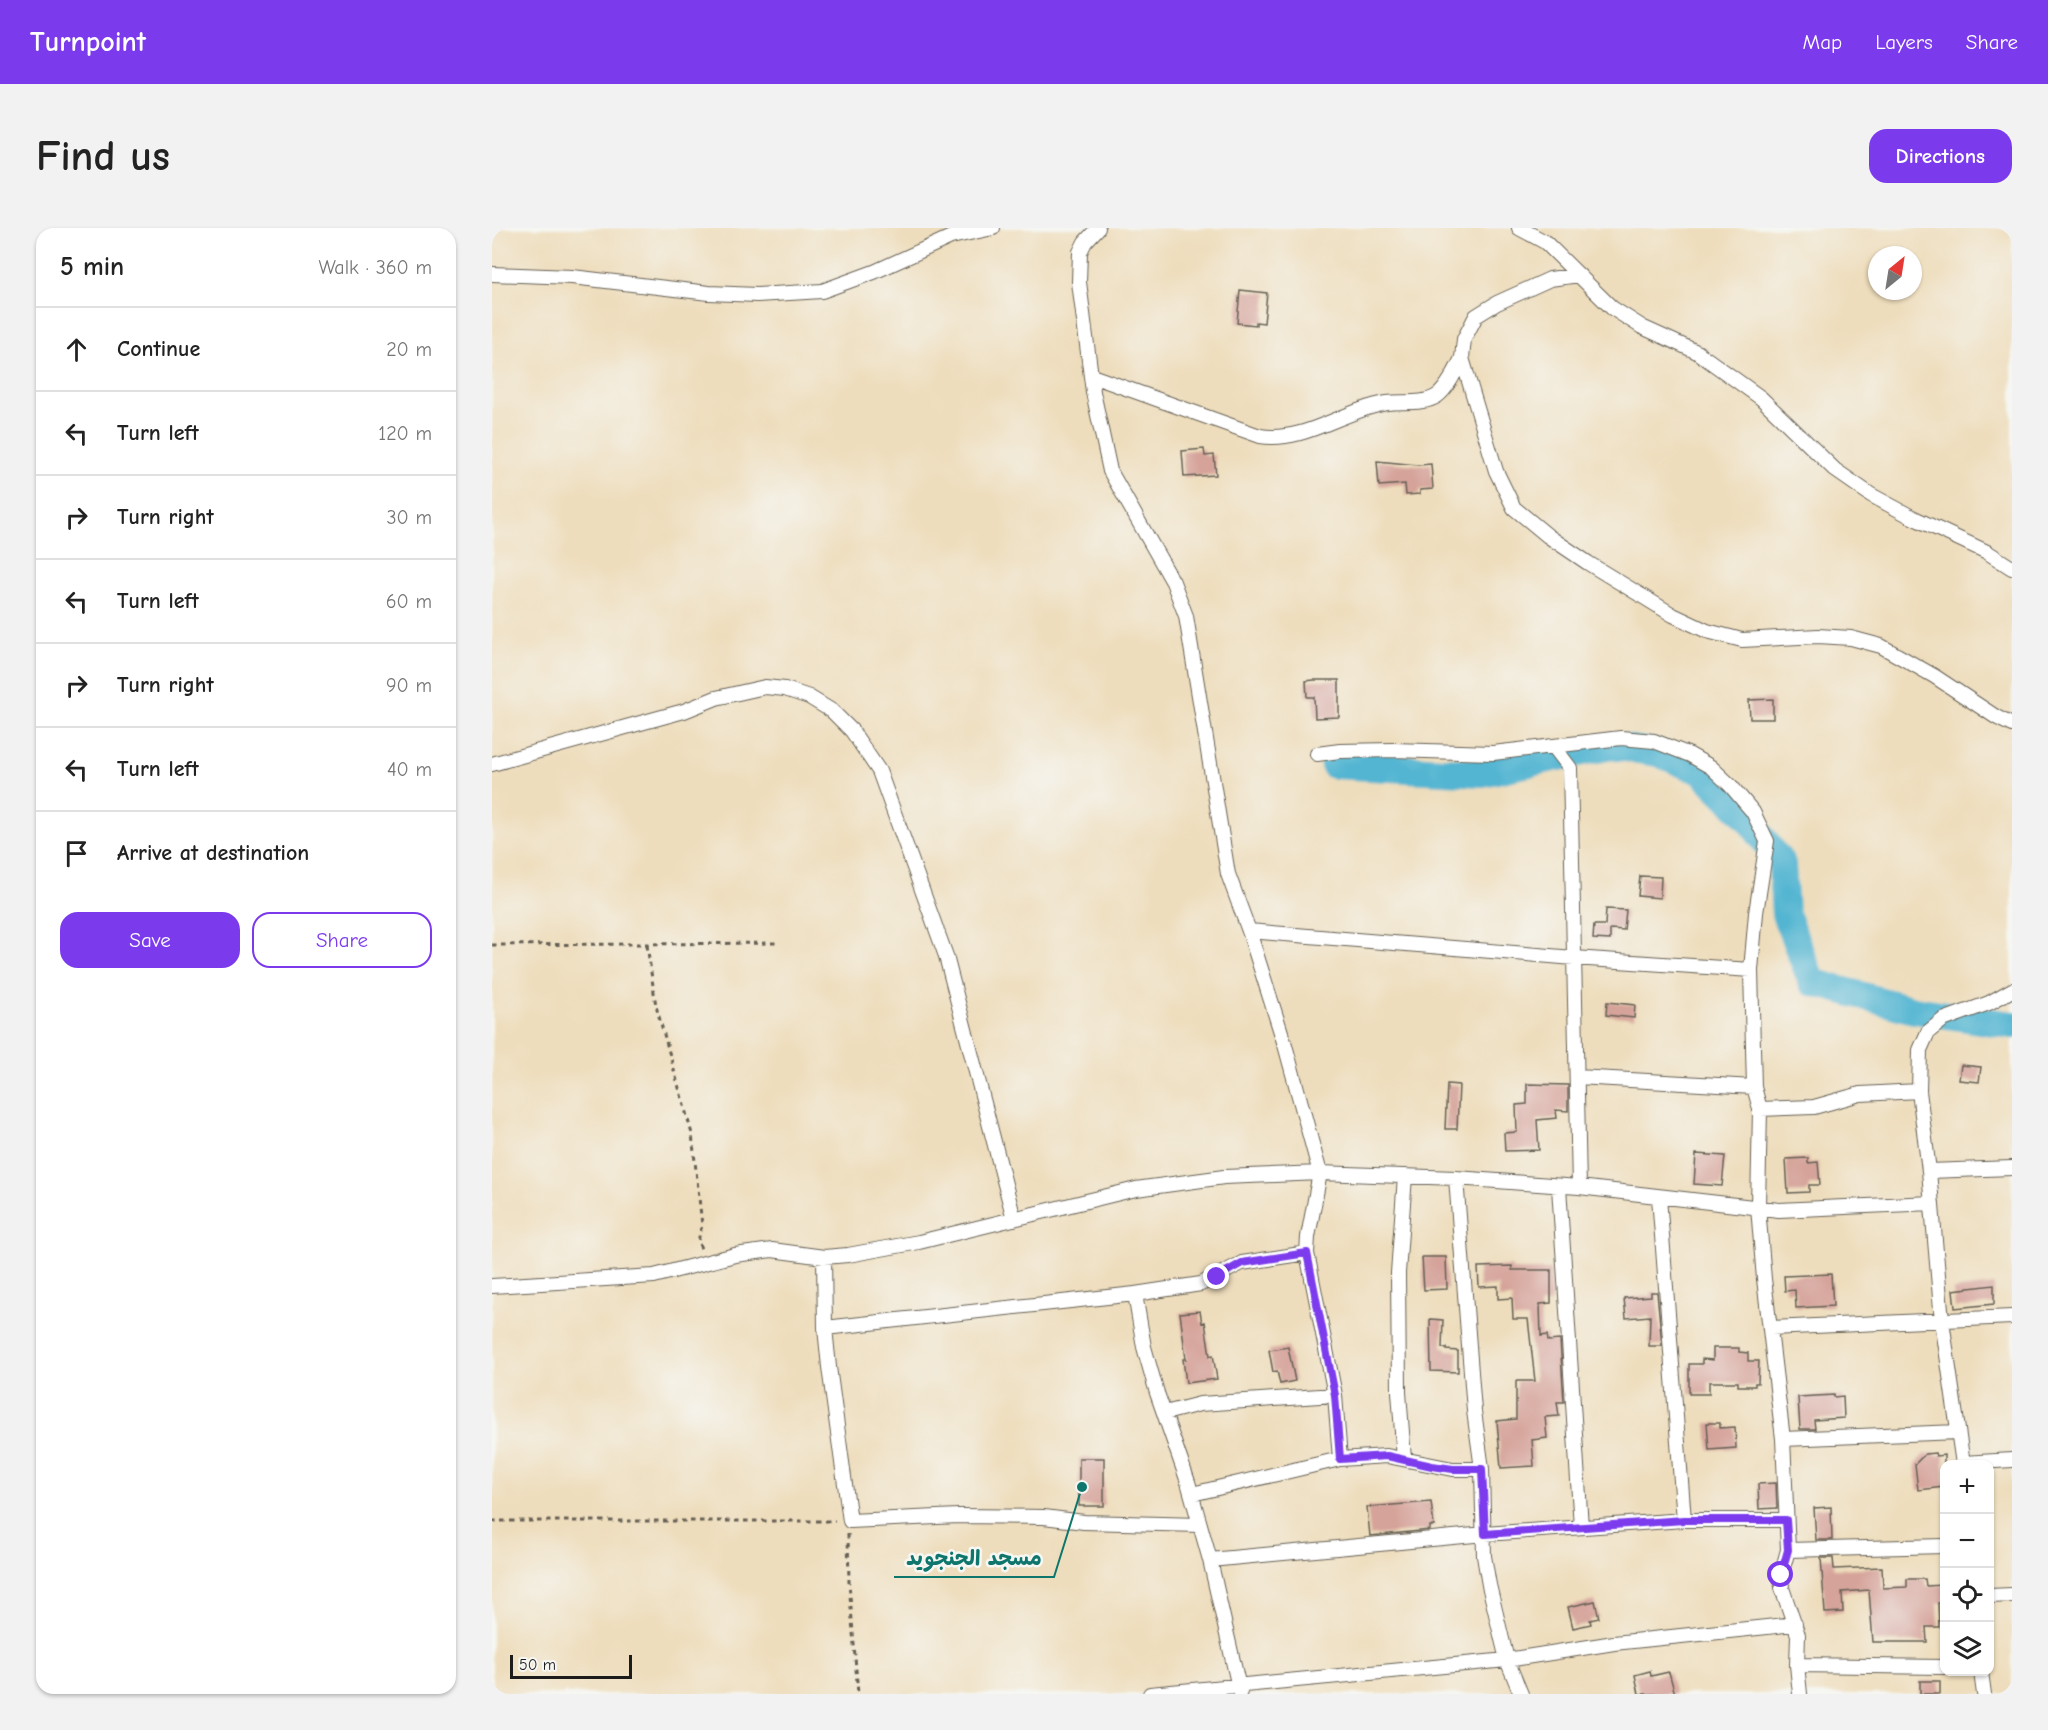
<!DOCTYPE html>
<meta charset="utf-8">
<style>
:root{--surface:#fff;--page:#f2f2f2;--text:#222;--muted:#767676;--line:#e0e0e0;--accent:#7c3aed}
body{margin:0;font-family:"Comic Neue","Playpen Sans Arabic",sans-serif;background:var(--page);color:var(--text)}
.controls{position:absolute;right:18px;bottom:18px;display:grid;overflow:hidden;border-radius:12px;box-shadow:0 2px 4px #0004}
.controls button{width:54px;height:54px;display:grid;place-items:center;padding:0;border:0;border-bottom:2px solid var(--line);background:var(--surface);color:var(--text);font:30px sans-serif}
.compass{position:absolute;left:1376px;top:18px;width:54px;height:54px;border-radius:50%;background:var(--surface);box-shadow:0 2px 4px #0004;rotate:30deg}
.scale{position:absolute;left:18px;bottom:15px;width:122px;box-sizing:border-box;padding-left:6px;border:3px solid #1c1c1c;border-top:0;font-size:16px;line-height:21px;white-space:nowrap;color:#1c1c1c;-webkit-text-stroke:4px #f6f6f2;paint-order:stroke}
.stop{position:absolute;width:18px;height:18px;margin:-14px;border:4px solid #7c3aed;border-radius:50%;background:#fff}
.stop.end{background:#7c3aed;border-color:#fff;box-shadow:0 2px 6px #0008}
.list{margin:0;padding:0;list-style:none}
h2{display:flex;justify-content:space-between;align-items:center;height:78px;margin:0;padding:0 24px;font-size:26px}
h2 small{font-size:20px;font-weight:400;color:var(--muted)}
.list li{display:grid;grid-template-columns:39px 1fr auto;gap:18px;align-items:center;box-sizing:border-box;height:84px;padding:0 24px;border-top:2px solid var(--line)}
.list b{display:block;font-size:22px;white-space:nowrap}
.list em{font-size:20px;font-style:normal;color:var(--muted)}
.actions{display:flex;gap:12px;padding:18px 24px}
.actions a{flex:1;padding:14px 0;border:2px solid var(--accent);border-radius:18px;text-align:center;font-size:21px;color:var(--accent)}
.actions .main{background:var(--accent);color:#fff}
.icon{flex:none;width:33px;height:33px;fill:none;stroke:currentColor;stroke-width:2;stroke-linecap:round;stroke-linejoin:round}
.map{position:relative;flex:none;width:1520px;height:1466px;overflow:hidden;border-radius:18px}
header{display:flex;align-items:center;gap:36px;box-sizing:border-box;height:84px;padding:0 30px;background:var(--accent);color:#fff}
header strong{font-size:28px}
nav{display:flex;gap:33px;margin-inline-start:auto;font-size:21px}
.intro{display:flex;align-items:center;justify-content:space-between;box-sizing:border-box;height:144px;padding:0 36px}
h1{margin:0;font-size:42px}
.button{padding:15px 27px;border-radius:18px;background:var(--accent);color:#fff;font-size:21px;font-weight:700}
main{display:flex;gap:36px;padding:0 36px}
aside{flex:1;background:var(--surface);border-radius:18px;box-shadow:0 2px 4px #0004}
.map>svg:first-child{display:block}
</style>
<header>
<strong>Turnpoint</strong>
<nav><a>Map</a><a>Layers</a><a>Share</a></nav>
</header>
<div class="intro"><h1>Find us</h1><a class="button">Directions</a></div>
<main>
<aside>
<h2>5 min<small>Walk · 360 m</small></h2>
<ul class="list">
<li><svg class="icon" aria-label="ahead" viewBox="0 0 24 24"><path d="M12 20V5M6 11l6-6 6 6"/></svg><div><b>Continue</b></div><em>20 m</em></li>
<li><svg class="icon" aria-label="left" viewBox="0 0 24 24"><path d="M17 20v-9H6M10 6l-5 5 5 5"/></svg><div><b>Turn left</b></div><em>120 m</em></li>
<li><svg class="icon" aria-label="right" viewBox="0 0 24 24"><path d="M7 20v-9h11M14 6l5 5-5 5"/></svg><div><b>Turn right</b></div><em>30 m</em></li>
<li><svg class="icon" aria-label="left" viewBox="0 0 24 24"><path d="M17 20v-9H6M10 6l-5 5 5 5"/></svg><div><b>Turn left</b></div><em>60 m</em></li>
<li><svg class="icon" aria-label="right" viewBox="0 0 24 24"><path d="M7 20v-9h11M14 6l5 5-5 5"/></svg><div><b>Turn right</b></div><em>90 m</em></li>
<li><svg class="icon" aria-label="left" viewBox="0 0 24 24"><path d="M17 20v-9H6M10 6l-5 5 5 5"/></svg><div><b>Turn left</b></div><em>40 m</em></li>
<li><svg class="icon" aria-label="arrive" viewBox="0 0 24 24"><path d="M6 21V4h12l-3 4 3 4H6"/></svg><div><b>Arrive at destination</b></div></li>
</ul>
<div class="actions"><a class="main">Save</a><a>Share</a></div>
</aside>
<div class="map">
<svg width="1520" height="1466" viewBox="0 0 1520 1466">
<rect width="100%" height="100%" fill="#f6f6f2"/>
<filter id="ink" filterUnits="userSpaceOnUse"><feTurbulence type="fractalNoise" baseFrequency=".0167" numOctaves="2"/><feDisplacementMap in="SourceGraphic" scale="12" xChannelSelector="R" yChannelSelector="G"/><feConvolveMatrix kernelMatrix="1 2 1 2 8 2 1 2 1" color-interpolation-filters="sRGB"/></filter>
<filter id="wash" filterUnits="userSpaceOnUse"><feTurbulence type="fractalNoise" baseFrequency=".008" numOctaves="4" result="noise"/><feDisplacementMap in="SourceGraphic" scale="24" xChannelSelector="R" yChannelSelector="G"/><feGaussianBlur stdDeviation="1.35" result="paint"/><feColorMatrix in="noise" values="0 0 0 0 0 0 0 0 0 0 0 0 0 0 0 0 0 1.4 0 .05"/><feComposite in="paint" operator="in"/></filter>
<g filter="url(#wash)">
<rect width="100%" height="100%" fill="#eeddbc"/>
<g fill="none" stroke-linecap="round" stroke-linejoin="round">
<path stroke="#53b5d2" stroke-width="28" d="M842,537l148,8 129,-27 47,7 44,19 45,45 35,47 3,50 27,68 102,28 98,15"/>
</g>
<g id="blocks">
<path fill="#d5a39a" d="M748,62l27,3 -3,30 -8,-1v3l-19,-2z
M712,221l1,7 9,-1 2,20 -32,2 -2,-26z
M885,233l41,4 13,-1 2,25 -13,1v4l-14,1 -1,-11 -26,2z
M822,452h25v37l-24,1 -1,-21h-7l-1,-16z
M1281,471v20h-23l-1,-19z
M1148,648l21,1 -1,21 -22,-2z
M1114,681l20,1 -2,20 -14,-1v11l-17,-1 1,-14h11z
M1115,774l28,3 -1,13 -28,-3z
M1469,837l20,2 -2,15 -20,-2z
M955,856l12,1 -2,44h-12z
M1035,856l41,1v26l-12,-1 1,8 -20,2 2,30 -34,1 -1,-18 13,-1 -1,-27 11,-1z
M1204,926l29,2 -3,30 -28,-2z
M1316,930v5l10,-1 2,23h-11v7l-21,1 -2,-34z
M930,1029h24l1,32 -23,1z
M1020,1038v4h39v33l-11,1 1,32 6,-1 1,6 12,-1 4,62h-7l2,14 -14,1 2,21 -15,2 2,26 -33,2 -4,-47 19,-2v-38h19l-7,-62h-15l-1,-21 -14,1v-13l-19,1 -1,-20z
M1339,1046l2,32 -37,2 -1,-18 -10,1 -1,-15z
M1502,1057v19l-39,4 -2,-18z
M1159,1064h6l5,54h-13l1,-30 -24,2 -2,-20 27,-2z
M708,1083l2,12 3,-1 5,34 3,-1 4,24 -31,4 -3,-24h3l-6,-46z
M938,1091l13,1 -1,28h4v2l12,1v21l-27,-1z
M796,1119l7,34 -15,3 -3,-13 -4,1 -4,-22z
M1221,1120h26v4l9,1v8h11l-1,22h-3v3h-17v-4h-29v12h-20v-30h13v-5l11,1z
M1342,1167v2l9,-1 1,22 -30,2 1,9h-15l-2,-32z
M1215,1195h13v5l15,-1 1,21 -27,2z
M1443,1225l1,3 8,-1v32l-26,3 -3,-26 10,-10z
M587,1230h25v48h-25z
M1284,1255l1,25 -18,1 -1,-25z
M939,1274l3,24h-4v4l-60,6 -3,-29z
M1339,1279l1,33h-16l-2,-32z
M1329,1330h12l1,11 48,-2 1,21 24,-1v-8h18l1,7 18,-1v18h-6l1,24h-13l1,15h-54l-4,-52 -27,2 1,20 -18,1z
M1103,1373l4,17 -9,2 1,4 -18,4 -5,-21z
M1158,1443l1,5 18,-4 6,22h-36l-4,-19z
M1428,1453h20v13h-20z"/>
</g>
</g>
<g filter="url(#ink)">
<use href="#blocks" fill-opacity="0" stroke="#666054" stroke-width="1.5"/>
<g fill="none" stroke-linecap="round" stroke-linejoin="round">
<defs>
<path id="street" d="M606,0l-13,14 -5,10 -1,30 14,110 17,79 63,111 13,34 42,258 21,57 36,114 35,128 -12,64 -1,16 28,142 5,64 -148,35
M1027,0l26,14 67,66 30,19 55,25 64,46 74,72 36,25 41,22 75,35 25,16
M0,46l80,3 137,16 48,2 65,-4 52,-19 77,-35 42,-9
M1087,47l-29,4 -53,24 -21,13 -12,23 -2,19 34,113 18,37 34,28 40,27 85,52 34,16 35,9 76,-4 33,2 30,8 53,30 62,41 16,8
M600,148l168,60c45,7 83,-26 127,-33 16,-2 36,2 50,-7 11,-8 19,-26 25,-38
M1062,519l16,21 9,419
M825,526l23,-3 53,-1 100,3 128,-15 33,3 36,14 21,12 20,19 22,26 14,29 -11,72 -5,57 3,117 6,22 -2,98 6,72 19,160 5,111 -7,25 1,13 16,47 -1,30 3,29
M0,536l192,-53 32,-13 49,-11 20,2 24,8 23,14 20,20 27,40 67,185 68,263
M757,703l325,27 177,12
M1085,849l177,10
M1268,881l54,-2 46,-13 59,-3
M1437,943l83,-3
M964,950l18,233 8,58 2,87 5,29 18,75 14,34
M1067,959l22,340
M1167,969l25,323
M332,1029l1,71 4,39 21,154 109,-5 85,1 40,5 116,3
M0,1058l162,-10 81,-21 37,-5 52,7 24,-2 71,-13 217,-53 88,-12 96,-4 136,5 123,9 200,23 153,-7
M643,1066l9,53 13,46 31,89 22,78 30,132
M333,1100l310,-34 66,-10 41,-21 65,-10
M1278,1100l242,-11
M673,1185l35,-9 135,-9
M1291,1211l175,-7
M848,1231l47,-3 66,13h29
M912,1231l-5,-67 -1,-119 7,-97
M1471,1235l49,-3
M1471,1236l-21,-143 -13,-150 -10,-80 1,-41 8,-18 15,-12 46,-17 23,-13
M1296,1322l156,-4
M718,1332l275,-26 199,-14h102
M1498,1368l22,-1
M1305,1437l147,2
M1489,1444l3,22
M658,1466l357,-34 107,-17 181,-19"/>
</defs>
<use href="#street" stroke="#666054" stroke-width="16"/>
<path stroke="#666054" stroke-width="3" stroke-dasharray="4.5 4.5" stroke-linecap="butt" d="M0,717l288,-2
M155,717l9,61 36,128 10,91 -4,16 3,8
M0,1293h343
M356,1306l1,49 9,111"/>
<use href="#street" stroke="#fff" stroke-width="14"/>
</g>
</g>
<g fill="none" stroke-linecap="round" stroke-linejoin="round" filter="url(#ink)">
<path stroke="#7c3aed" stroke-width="8" d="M725,1049l25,-14 65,-10 28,142 5,64 47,-3 45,10 21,3h29l3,65 199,-14h102l2,30 -7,25"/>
</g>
<path fill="none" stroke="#0f766e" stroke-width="2" d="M590 1259L562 1349H402"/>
<circle fill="#0f766e" stroke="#f6f6f2" stroke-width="2" cx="590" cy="1259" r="6"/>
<g font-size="21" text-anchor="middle" font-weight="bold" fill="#0f766e" stroke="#f6f6f2" stroke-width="5" stroke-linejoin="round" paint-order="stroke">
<text x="482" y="1337">مسجد الجنجويد</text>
</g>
</svg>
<div class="controls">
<button>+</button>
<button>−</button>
<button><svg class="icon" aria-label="locate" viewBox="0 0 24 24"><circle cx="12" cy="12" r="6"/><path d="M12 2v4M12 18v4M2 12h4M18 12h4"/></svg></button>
<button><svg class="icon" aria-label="layers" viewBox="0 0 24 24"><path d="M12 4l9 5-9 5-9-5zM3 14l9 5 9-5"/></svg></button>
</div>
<svg class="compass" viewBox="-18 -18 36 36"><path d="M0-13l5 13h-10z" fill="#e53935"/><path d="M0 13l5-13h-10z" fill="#767676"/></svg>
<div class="scale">50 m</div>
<div class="stop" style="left:1289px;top:1347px"></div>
<div class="stop end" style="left:725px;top:1049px"></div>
</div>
</main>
